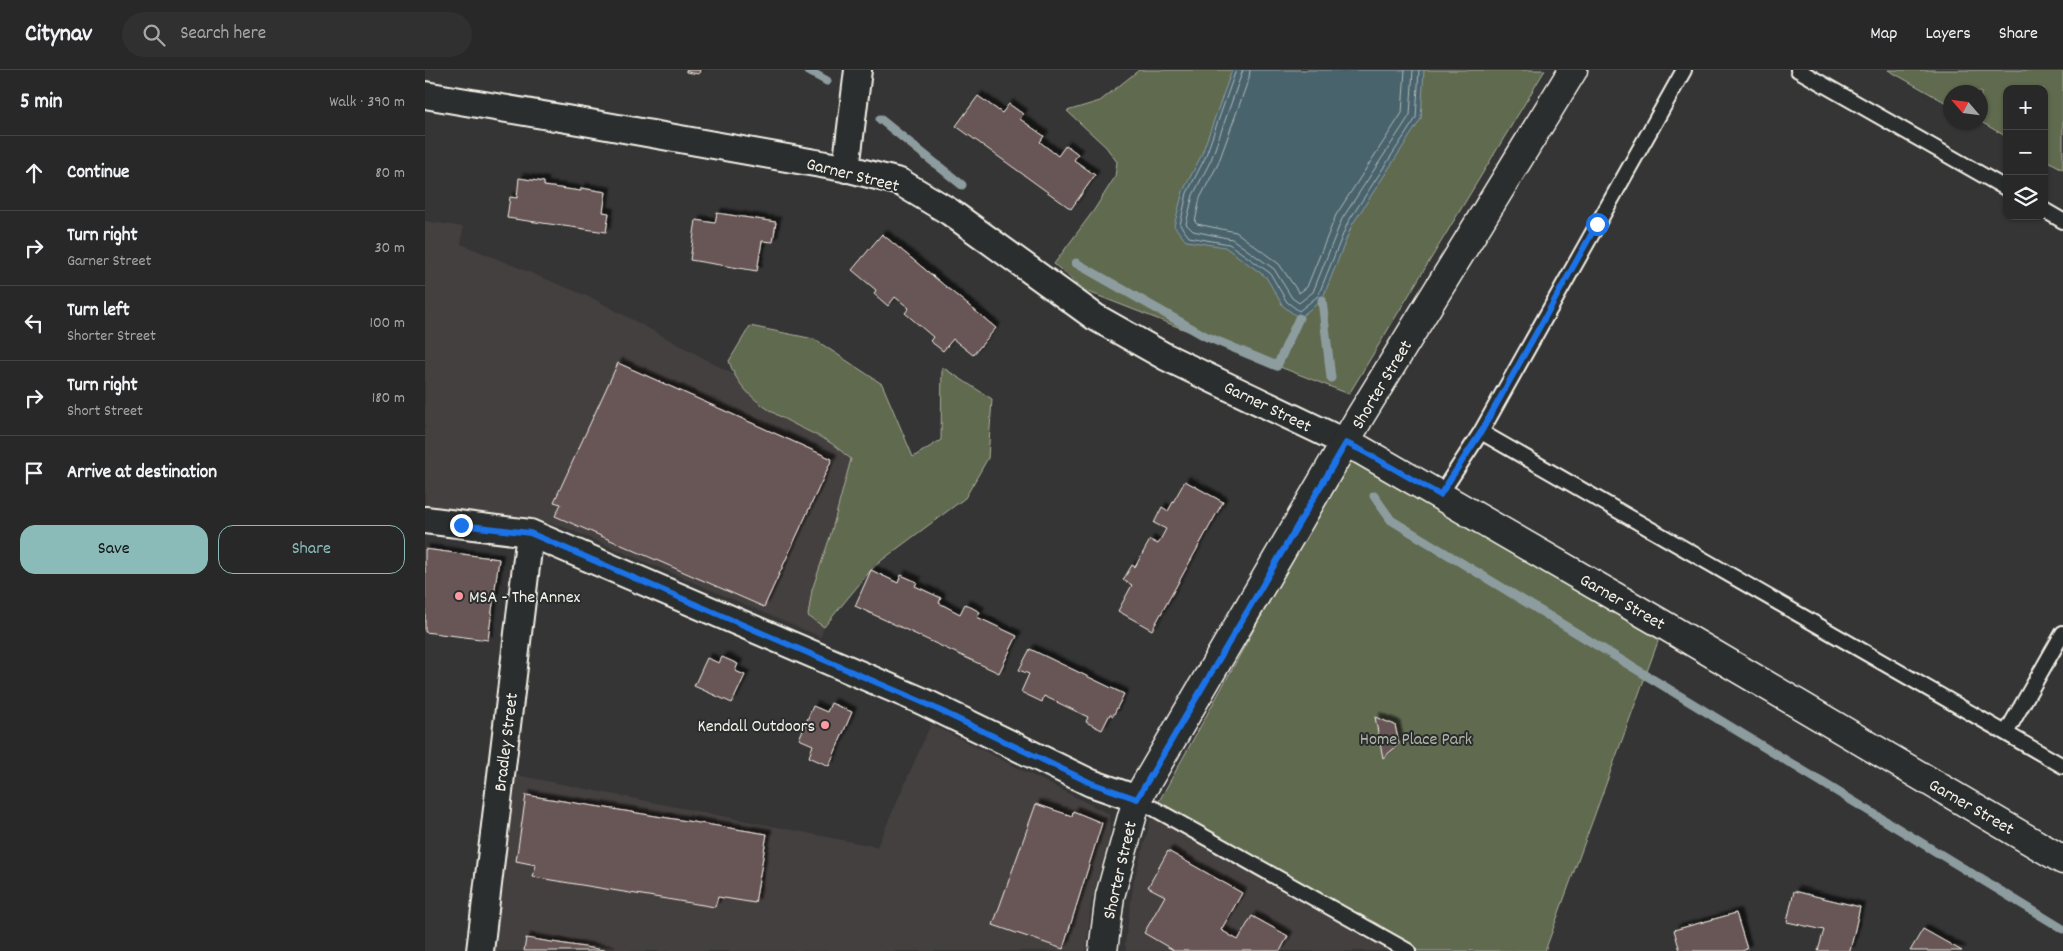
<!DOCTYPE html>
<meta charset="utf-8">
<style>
:root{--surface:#282828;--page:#303030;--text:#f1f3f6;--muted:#a5a6a8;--line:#444445;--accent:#8bbbb9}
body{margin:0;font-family:Dekko,sans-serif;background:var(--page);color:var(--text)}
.controls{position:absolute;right:15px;top:15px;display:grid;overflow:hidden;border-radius:10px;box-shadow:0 1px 4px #0004}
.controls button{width:45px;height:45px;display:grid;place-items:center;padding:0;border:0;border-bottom:1px solid var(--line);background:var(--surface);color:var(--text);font:25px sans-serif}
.compass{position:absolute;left:1518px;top:15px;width:45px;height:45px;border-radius:50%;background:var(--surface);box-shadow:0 1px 4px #0004;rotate:298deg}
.stop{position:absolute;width:15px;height:15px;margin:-11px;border:4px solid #1a73e8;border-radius:50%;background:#fff}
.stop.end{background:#1a73e8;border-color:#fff;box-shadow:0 1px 5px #0008}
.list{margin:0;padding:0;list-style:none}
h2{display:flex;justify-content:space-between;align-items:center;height:65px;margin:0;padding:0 20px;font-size:21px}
h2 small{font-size:16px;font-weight:400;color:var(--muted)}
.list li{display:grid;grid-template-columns:32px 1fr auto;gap:15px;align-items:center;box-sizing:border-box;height:75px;padding:0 20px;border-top:1px solid var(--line)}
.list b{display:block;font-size:19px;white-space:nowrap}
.list p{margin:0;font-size:16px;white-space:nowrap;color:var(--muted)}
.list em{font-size:16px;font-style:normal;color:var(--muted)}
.actions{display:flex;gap:10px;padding:15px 20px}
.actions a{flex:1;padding:11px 0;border:1px solid var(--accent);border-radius:15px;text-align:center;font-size:18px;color:var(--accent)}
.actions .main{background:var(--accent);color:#111}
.icon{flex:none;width:28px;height:28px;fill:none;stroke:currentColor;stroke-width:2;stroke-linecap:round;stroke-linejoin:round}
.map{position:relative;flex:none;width:1638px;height:881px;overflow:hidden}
header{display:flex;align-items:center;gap:30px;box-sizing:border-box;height:70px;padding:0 25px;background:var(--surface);border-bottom:1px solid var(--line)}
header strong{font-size:24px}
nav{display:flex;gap:28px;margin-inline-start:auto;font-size:18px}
.search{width:350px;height:45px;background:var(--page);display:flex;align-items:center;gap:12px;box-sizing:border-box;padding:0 18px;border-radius:28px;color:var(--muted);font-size:19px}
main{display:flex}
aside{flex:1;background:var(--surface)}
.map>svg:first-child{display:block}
</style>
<header>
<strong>Citynav</strong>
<div class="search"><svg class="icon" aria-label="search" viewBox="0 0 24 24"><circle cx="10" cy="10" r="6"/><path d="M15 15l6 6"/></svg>Search here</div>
<nav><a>Map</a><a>Layers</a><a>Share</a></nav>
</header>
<main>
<aside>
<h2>5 min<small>Walk · 390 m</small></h2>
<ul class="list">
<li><svg class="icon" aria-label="ahead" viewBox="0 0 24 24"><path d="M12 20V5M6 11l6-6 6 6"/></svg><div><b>Continue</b></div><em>80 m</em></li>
<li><svg class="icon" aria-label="right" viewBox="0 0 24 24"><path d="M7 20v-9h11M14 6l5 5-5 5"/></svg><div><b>Turn right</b><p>Garner Street</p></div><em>30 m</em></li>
<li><svg class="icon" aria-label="left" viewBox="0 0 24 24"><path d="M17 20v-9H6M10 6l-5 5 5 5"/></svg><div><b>Turn left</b><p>Shorter Street</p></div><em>100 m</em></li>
<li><svg class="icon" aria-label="right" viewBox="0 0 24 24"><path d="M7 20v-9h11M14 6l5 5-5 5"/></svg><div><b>Turn right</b><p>Short Street</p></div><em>180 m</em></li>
<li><svg class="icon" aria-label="arrive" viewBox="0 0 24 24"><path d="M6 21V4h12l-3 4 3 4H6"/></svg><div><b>Arrive at destination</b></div></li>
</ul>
<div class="actions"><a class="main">Save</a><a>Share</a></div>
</aside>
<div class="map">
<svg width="1638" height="881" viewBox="0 0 1638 881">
<defs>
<filter id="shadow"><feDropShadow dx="4.5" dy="-4.5" stdDeviation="1" flood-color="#0009"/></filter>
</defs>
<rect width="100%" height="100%" fill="#363536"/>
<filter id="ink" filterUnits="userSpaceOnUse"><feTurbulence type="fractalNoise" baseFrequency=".02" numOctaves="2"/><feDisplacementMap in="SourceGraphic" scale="10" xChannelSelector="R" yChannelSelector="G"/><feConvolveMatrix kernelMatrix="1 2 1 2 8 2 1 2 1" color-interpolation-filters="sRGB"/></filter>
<g filter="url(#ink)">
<path fill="#453f3f" d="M0,151l38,6 -2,17 133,55 279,151 -52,187 -262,-112 -134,-18z
M506,654l178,90 1,22 -19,67 -5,48h-593l18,-177 366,73z
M728,742l243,139h-270l-1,-7 9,-64z"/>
<path fill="#606a50" stroke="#aaae9c" d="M714,0h406l-196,324 -263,-103 -32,-27 40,-54 21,-33 2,-15 -11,-15 -39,-36 33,-10z
M1463,0h175v99l-19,-10v-70h-37v48l-26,-15v-30h-30l-1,13z
M325,256l64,13 68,45 31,73 28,-17 1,-73 50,32 -4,59 -23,40 -83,62 -11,10 -47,57 -16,-11 4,-26 18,-53 21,-78c-8,-6 -16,-14 -25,-19 -37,-19 -84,-36 -97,-79z
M936,380l303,175 -119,326h-149l-243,-139 192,-347z"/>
<path fill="#49636d" stroke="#8d9c9e" d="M807,0h192l-3,49 -69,106 -30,75 -23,18 -16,-12 -17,-29 -41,-30 -39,-6 -12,-15 9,-35 18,-35z"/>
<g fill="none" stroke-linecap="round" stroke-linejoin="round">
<path stroke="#b0b8b7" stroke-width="1" d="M811,0l-31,88 -18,35 -7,32 9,12 40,7 41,29 17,29 12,9 19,-15 30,-74 68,-104 3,-48
M818,0l-32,90 -18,35 -7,29 7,7 39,8 42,30 18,29 7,5 14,-11 29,-73 68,-104 3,-45
M825,0l-1,8 -31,86 -18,34 -5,24 2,2 39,8 43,32 20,29 8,-6 29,-72 66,-102 3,-43"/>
<path stroke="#8d9c9e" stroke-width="9" d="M382,0l20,11
M455,49l82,66
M651,193l129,73 72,30 22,-48
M897,230l9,78
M949,426l17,24 672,409"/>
</g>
<path fill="#685555" stroke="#f4f1e8" filter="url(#shadow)" d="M261,0h14l-1,4 -13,-2z
M553,26l24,17 7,-9 14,10 -3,5 24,17 -4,6 18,14 8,-11 12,9 -4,6 21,15 -24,34 -115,-83z
M94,108l25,4v4l37,5v-3l25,4 -3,20 6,1 -3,19 -99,-14 3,-21 7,1z
M292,143l59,9 -3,20 -11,-1 -5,30 -67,-11 6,-40 19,3z
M457,164l114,94 -23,27 -20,-16 -10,12 -13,-10 3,-4 -28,-24 4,-5 -14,-11 -7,9 -14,-12 2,-4 -24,-20z
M193,293l214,96 -68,148 -209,-91 6,-12 -7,-2z
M760,411l38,21 -71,128 -34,-19 14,-26 -9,-5 9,-15 3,2 15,-27 8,4 8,-15 -12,-6 8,-16 6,4z
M0,479l74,10 -11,81 -63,-8z
M446,500l27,13 3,-8 16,7 -2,4 26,12 -2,5 21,11 5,-10 15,8 -3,5 40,19 -18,37 -144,-67z
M605,579l94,45 -11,22 -3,-2 -8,16 -16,-8 2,-5 -44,-21 -2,6 -21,-10 8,-18 -10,-4z
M297,587l16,7 -3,7 10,4 -13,28 -38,-17 13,-28 12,5z
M406,633l21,9 -23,54 -20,-9 4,-12 -14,-6 14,-33 14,6z
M950,647l20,8 4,19 -16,14z
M101,725l241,39 -12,69 -37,-6 -3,10 -182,-30 3,-12 -20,-4z
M611,734l36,12 1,-5 29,12 -39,126 -70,-24z
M743,781l74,42 -21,37 17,10 14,-24 36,20 -8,15h-108l1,-1 -29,-17 21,-37 -17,-9z
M1369,821l66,16 -10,44h-32l6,-21 -37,-8z
M1311,843l11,36 -5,2h-62l-6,-21z
M1498,859l39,22h-52z
M101,868l84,13h-86z"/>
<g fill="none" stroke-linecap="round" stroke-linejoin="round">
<defs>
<path id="service" d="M1259,0l-203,362 582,334
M1373,0l209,119
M1619,140l19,11
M1015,425l41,-63
M1581,663l57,-100
M712,729l271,152"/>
<path id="minor" d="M0,25l165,28 259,46 51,13 50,30 145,105 71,40 180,86
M421,99l12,-99
M0,450l105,13 392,168 169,82 46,16
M55,881l50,-418"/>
<path id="tertiary" d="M921,373l15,7 303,175 399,235
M678,881l7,-55 27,-97 224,-384 212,-345"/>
</defs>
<use href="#service" stroke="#f4f1e8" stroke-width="18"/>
<use href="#minor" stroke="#f4f1e8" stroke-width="30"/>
<use href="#tertiary" stroke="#f4f1e8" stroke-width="31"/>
<use href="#service" stroke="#2a2d2e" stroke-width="14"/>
<use href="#minor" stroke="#2a2d2e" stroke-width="26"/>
<use href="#tertiary" stroke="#2a2d2e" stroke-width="28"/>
</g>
</g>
<g fill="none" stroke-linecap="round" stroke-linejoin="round" filter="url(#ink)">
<path stroke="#1a73e8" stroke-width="6" d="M36,455l69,8 392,169 169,81 46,16 209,-356 15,7 79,45 41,-63 116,-208"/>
</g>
<g fill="#ff9aa2" stroke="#2a2d2e" stroke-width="2">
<circle cx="34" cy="526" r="5"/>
<circle cx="400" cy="655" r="5"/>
</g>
<g text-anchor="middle" stroke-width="4" stroke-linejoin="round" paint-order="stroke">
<g font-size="18" fill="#f4f1e8" stroke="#2a2d2e">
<text transform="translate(428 104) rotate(14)" y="6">Garner Street</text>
<text transform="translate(956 314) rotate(-59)" y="6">Shorter Street</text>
<text transform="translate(843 336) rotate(26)" y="6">Garner Street</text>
<text transform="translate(1198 531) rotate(30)" y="6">Garner Street</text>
<text transform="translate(80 672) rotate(-83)" y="6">Bradley Street</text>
<text transform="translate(1547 736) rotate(30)" y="6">Garner Street</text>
<text transform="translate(694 800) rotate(-77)" y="6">Shorter Street</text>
</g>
<g font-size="18" fill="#f4f1e8" stroke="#2a2d2e" text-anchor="start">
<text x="44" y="532">MSA - The Annex</text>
<text x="390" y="661" text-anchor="end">Kendall Outdoors</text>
</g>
<g font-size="18" fill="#b1b4a4" stroke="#2a2d2e">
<text x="991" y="674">Home Place Park</text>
</g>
</g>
</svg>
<div class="controls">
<button>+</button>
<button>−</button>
<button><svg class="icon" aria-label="layers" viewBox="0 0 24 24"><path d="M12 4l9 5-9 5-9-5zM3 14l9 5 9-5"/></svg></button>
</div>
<svg class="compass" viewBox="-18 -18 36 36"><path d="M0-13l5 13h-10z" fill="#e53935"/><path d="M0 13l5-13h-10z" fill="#a5a6a8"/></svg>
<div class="stop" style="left:1172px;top:154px"></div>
<div class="stop end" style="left:36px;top:455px"></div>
</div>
</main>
